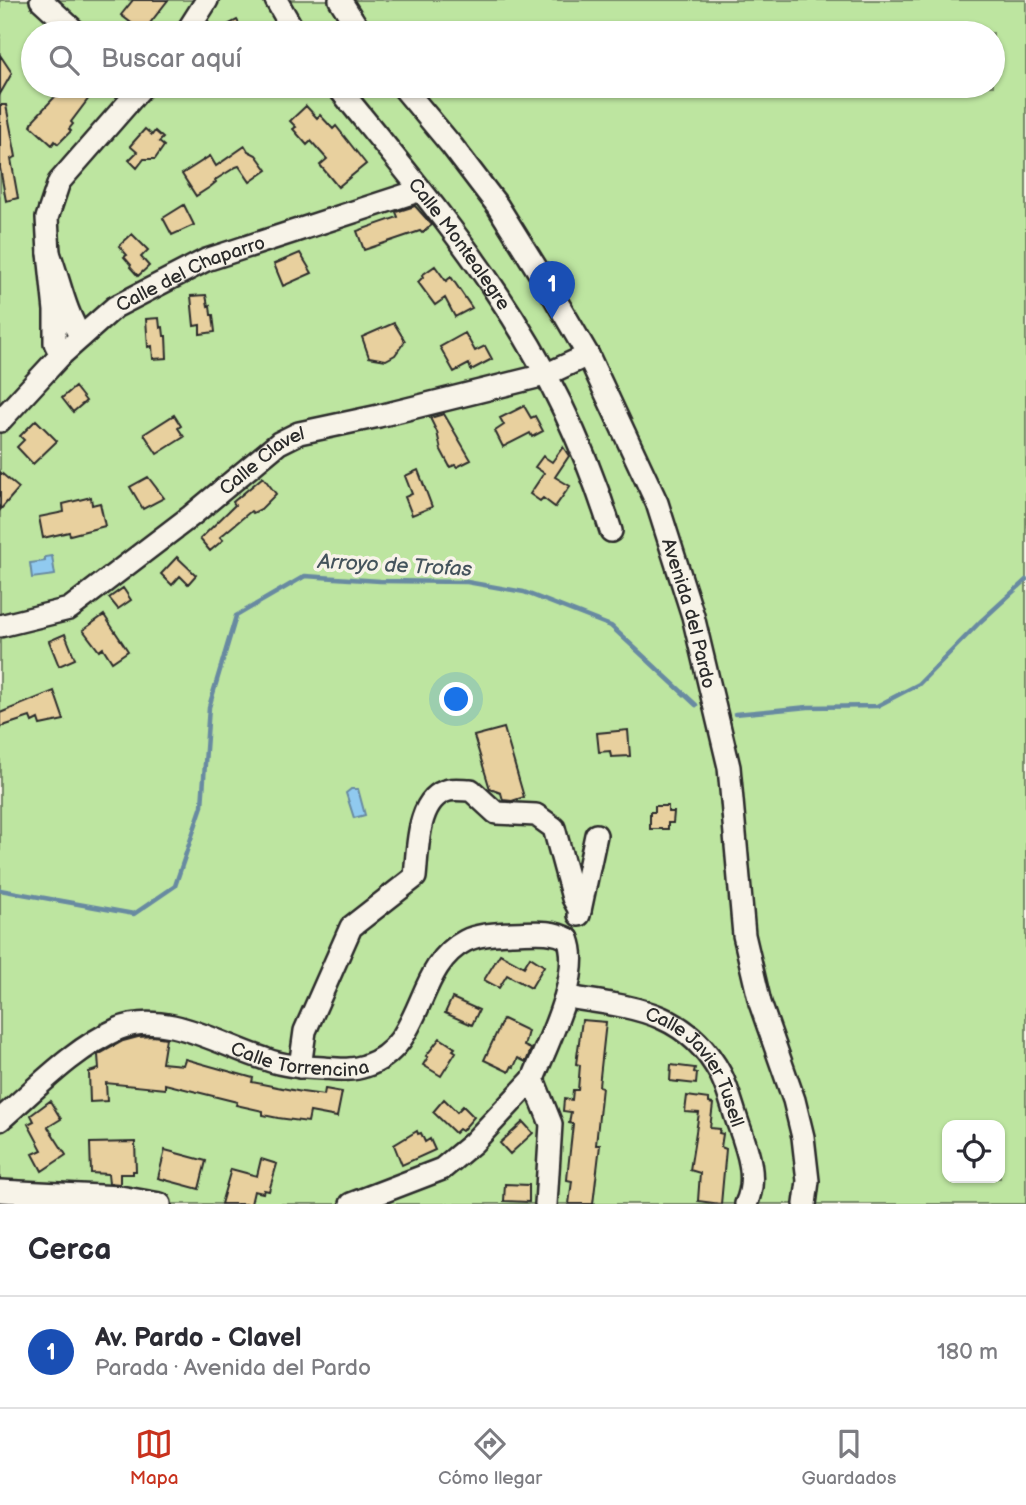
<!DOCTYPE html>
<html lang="es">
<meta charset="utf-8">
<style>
:root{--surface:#fff;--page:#f2f2f3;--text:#2b2b33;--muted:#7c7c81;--line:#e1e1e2;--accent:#c8321e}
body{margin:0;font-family:"Balsamiq Sans",sans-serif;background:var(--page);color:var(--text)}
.controls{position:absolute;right:21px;bottom:21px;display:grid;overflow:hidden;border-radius:14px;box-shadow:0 2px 5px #0004}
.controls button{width:63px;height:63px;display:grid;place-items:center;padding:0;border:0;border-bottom:2px solid var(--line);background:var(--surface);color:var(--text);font:35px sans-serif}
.you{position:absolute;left:457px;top:700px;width:24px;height:24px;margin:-18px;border:5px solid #fff;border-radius:50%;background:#1a73e8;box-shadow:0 0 0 10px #1a73e833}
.badge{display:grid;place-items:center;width:46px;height:46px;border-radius:50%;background:var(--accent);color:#fff;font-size:23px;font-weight:700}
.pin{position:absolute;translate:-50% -58px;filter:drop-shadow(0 2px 4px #0008)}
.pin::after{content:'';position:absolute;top:37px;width:24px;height:21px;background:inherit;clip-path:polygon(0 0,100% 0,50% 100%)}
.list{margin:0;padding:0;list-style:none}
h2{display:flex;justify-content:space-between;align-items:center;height:91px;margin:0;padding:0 28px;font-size:30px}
h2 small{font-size:23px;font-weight:400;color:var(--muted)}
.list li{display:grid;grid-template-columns:46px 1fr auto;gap:21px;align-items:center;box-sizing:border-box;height:112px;padding:0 28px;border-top:2px solid var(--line)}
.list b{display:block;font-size:26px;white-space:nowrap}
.list p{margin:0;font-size:23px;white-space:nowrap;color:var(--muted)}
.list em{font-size:23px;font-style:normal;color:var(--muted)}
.icon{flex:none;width:38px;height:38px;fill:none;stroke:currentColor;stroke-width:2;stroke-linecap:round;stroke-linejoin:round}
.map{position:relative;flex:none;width:1026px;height:1204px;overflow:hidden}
.search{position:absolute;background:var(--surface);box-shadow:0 2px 5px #0004;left:21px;right:21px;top:21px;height:77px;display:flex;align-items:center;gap:18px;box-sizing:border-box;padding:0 24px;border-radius:38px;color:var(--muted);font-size:26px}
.sheet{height:203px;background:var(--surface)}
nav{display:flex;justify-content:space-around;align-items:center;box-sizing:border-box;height:98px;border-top:2px solid var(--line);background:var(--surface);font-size:19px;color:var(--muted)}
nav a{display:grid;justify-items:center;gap:4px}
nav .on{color:var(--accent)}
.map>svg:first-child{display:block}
</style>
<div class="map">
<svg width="1026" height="1204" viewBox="0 0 1026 1204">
<rect width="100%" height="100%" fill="#f7f3e8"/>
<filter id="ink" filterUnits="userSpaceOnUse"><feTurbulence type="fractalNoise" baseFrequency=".0143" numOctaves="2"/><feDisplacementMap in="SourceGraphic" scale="14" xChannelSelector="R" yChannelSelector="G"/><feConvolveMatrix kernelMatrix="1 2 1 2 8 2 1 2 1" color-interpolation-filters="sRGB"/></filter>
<g filter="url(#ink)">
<path fill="#bde5a0" stroke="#748866" stroke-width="2" fill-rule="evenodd" d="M0,0h1026v1204h-1026zM33,33h960v53h-960zM947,1125h53v53h-53z"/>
<path fill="#90caef" stroke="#688aa1" stroke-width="2" d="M52,556l3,19 -23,3 -2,-15 15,-2v-4z
M351,789h7l7,26 -11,3 -8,-25z"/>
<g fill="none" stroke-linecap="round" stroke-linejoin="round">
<path stroke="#688aa1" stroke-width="4.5" d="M735,714l73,-7 69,-1 42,-22 61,-62 46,-42
M0,890l134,24 41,-28 27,-80 7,-99 27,-91 69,-40 75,5 87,1 57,10 87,34 85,79"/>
</g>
<path fill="#e8d09e" stroke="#2b2b2b" stroke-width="2" d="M133,0h35l-25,32 -22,-17z
M237,20l7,13h-32z
M0,55l12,18 -12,21z
M65,86h33l-27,36 2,2 -4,5 2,2 -13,13 -3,-3 -3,4 -21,-19 3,-7z
M0,105h6l10,52 -5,2 7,39 -12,3 -6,-33z
M306,106l11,12 3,-3 13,14 3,-3 30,38 -28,23 -18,-22 7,-6 -16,-18 -4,4 -14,-16 3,-2 -6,-6z
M145,129l7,6 3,-4 8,7 -4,4 5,4 -9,13h-11l-7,9 -8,-8 8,-8 -7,-6z
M245,146l3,5 8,4 11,15 -17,12 -11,-16 -3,1 -21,13 1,2 -6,5 -14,9 -14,-22 28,-18 6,10z
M184,205l10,20 -22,10 -9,-17z
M415,206l17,19 -10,8 -2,-2 -56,19 -7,-19 41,-14 -2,-5z
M132,234l16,16 -7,7 8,9 -11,10 -8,-9 1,-2 -7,-8 3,-2 -8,-9z
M300,253l12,20 -29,13 -9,-22z
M435,266l11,15 5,-4 21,31 -17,9 -10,-19 -10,7 -17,-23 5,-5 -1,-2z
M206,295l2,11 2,-1 1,10h2l2,17 -15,2v-9l-6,1 -3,-30z
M159,318l1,10 3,-1 1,9h2l1,22 -14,1 -1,-13 -4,1 -2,-28z
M394,323l11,18 -10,14 -9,5 -17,-3 -7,-20z
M465,333l10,18 10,-5 7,13 -21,11 -2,-6 -15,8 -14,-25z
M75,387l11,14 -13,11 -11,-14z
M524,406l7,12 4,-2 8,15 -11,6 -2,-4 -27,14 -8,-16 9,-6 -4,-7z
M444,414l27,46 -14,7 -2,-2 -5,2 -9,-17 -4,-18 -7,-14z
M174,415l7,11 -3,2 6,9 -27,17 -13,-20z
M36,420l21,21 -24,23 -16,-17 7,-7 -4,-4z
M563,447l6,9 -14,21 15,9 -15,21 -12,-9 -3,3 -10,-7 14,-21 -9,-6 8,-11 9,6z
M418,470l14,37 -20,8 -7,-18 7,-3 -7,-18z
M0,472l19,16 -19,22z
M148,477l16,21 -21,11 -13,-22z
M263,477l13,17 -15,15 -8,4 -2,-2 -31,26 3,3 -13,11 -10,-12 35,-34 -2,-3z
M91,497l1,8 8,-2 5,23 -35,9 -1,-3 -26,6 -4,-21 25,-5 -1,-8z
M177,557l19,18 -8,9 -8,-8 -8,9 -11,-11z
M123,588l8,12 -13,9 -9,-11z
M104,615l24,36 -16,11 -9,-14 -4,3 -16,-21z
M65,634l10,25 -16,7 -10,-25z
M54,691l10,29 -24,5 -2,-6 -6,3 -2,-5 -30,10v-14z
M504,728l20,69 -12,4 -9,-1 -2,-7 -11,-4 -16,-53z
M628,730l2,26 -19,1 -1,-6 -11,1 -2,-19z
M655,806h13v6h6l-1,11h-5v6h-18v-17h5z
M500,954l24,13 6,-10 14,9 -13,22 -24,-13 -8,13 -15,-8z
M452,998l27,12 -7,15 -27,-12z
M503,1019l25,12 -4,15 7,3 -5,13 -8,-4 -4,9 -2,-1 -3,6 -25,-12z
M582,1020l24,2 -7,64 3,1 -6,58h4l-7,59h-24l3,-23 -5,-1 1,-11 5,-45 -4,-1 2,-11 -8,-1 1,-12 8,1 1,-10h5l2,-25 -4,-1z
M153,1036l13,2 -4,25 21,2 2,-6 68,19 -1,4 50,10 22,3 1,-6 17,3 -5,25 -27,-5 -2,10 -30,-4 -15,-3v-4l-27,-6 1,-3 -72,-18v5l-59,-6 1,18 -17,1 -1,-30 10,-3 -1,-14 25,-14 15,-4z
M440,1038l15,10 -2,2 3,2 -15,24 -18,-11 5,-8 -2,-1z
M671,1065l24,3 -1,4 3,1 -1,11 -26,-3z
M687,1096l22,3v4l4,1 -3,24 10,1 -1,4 4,1 -2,13 5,2 -5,55 -23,-3 2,-28 -10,-3 9,-57 -14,-1z
M444,1099l13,13 6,-6 11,11 -12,14 -3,-2 -4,4 -22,-21z
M50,1101l11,18 -13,8 18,28 -24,16 -9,-17 9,-4 -14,-26 6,-3 -3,-6z
M523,1122l10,11 -23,21 -10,-11z
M417,1131l1,3 3,-1 4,9 5,-3 5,11 -33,15 -8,-20z
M135,1142l1,29h-3v3h-13v10l-11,-1 -1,-9 -17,-1 -1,-30z
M165,1150l41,11 -7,28 -41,-11z
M261,1159l16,5 -8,27 -5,-1 -1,3 -9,-2 -3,13h-30l10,-35 26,7z
M505,1184l24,1v17l-25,-1z"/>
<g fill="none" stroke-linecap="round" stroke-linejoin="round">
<defs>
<g id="minor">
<path d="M41,0l36,33"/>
<path d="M276,0l19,33"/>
<path d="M340,0l21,33"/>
<path d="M186,33l21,-33"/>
<path id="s1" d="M337,86c54,67 111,134 159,206 49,72 89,155 115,239"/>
<path id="s2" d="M402,86l50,60 45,59 53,85 38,65 69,148 36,113 36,151 15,168 16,68 34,97 9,37 5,44 -3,23"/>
<path d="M49,253l-2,-35 12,-36 84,-96"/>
<path d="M61,355l-6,-12v-32l-6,-58c11,29 15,57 32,84"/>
<path id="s3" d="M0,421l61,-66 54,-48 91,-47 215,-70"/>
<path id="s4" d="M0,626l69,-17 122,-93 88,-73 20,-10 80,-17 166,-41 43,-20"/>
<path d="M579,915l17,-80"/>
<path id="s5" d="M567,997c64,10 120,13 154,78 8,16 12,35 18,51 9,25 19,53 7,78"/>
<path d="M300,1067l5,-36 46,-104 64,-50c3,-26 1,-80 34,-87 6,-1 15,0 22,0l25,23 40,2 18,13 19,70 7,13"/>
<path id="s6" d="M0,1120c37,-32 73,-71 118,-91 45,-20 103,16 147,30 18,7 38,8 58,9 14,1 28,3 42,-2 60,-19 49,-99 100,-125 14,-7 30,-7 46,-8 19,0 40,-4 57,6"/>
<path d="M0,1191l120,6 40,7"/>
<path d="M351,1204l91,-35 31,-26 60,-64"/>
<path d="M546,1204l5,-80 -18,-45c14,-35 50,-105 35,-140"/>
</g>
</defs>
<use href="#minor" stroke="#2b2b2b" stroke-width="26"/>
<use href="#minor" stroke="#f7f3e8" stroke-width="21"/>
</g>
</g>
<g text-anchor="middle" stroke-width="7" stroke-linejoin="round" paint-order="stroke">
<g font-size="19" fill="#2b2b2b" stroke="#f7f3e8">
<text dy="7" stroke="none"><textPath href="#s1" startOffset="200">Calle Montealegre</textPath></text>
<text dy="7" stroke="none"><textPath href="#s3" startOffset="245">Calle del Chaparro</textPath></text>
<text dy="7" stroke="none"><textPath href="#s4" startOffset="315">Calle Clavel</textPath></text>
<text dy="7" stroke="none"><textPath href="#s2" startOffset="606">Avenida del Pardo</textPath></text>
<text dy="7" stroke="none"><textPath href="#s6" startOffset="338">Calle Torrencina</textPath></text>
<text dy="7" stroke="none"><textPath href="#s5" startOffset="158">Calle Javier Tusell</textPath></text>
</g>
<g font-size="21" font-style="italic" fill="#44535c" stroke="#f7f3e8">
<text transform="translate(395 565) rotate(3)" y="7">Arroyo de Trofas</text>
</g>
</g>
</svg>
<div class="controls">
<button><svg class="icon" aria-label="locate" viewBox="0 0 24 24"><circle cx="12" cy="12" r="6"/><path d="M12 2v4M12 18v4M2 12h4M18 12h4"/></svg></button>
</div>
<div class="you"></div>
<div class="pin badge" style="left:552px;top:319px;background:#1a4fb4">1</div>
<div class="search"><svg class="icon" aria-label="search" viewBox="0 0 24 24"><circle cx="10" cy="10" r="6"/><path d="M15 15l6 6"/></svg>Buscar aquí</div>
</div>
<section class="sheet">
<h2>Cerca<small></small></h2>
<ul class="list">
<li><span class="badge" style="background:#1a4fb4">1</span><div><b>Av. Pardo - Clavel</b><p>Parada · Avenida del Pardo</p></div><em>180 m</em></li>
</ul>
</section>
<nav>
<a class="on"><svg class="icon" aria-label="map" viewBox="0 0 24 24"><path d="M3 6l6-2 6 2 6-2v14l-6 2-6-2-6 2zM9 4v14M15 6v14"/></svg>Mapa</a>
<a><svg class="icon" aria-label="directions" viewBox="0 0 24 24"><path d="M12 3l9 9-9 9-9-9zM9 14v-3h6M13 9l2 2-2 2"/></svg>Cómo llegar</a>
<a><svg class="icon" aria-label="saved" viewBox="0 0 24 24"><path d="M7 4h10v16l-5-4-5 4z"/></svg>Guardados</a>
</nav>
